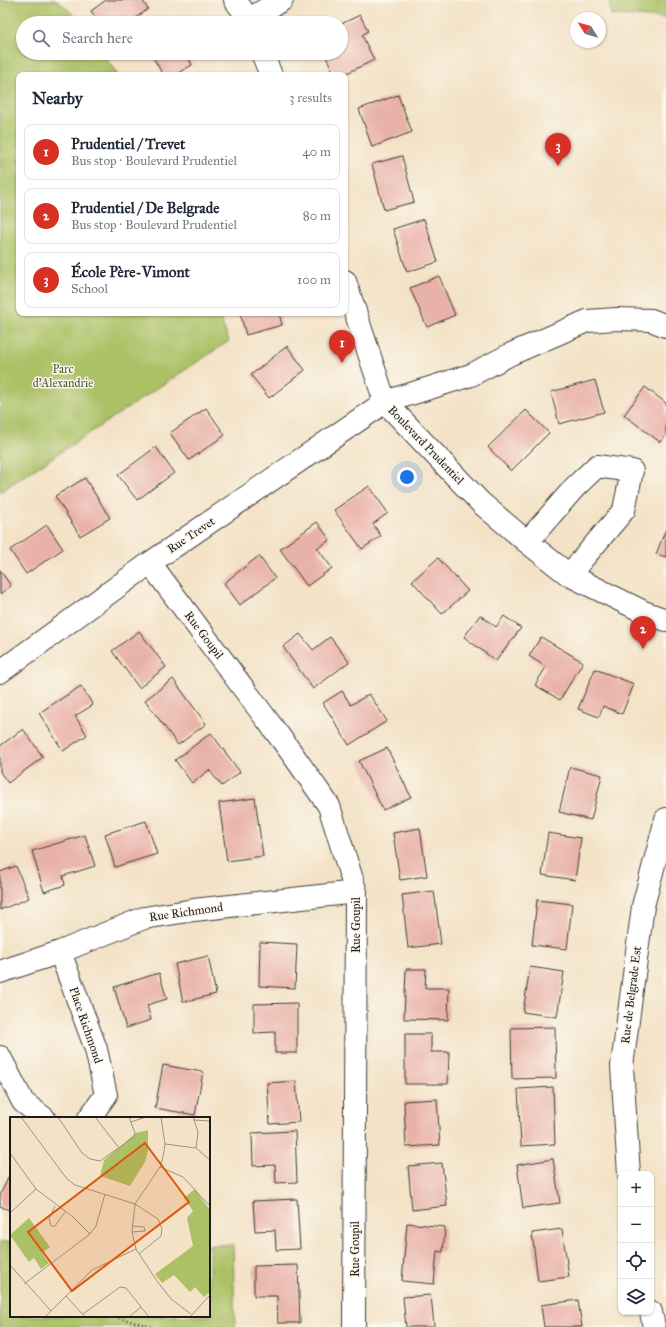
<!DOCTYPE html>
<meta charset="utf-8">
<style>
:root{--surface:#fff;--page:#f2f2f3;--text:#1f2937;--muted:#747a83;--line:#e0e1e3;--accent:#d93025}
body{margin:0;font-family:"IM FELL Great Primer",serif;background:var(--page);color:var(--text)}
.controls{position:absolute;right:12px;bottom:12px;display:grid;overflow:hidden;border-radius:8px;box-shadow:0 1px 3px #0004}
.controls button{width:36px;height:36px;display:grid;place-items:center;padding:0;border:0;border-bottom:1px solid var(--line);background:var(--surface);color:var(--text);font:20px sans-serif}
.compass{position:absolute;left:570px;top:12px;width:36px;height:36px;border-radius:50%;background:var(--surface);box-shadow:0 1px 3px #0004;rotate:307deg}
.you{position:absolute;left:407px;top:477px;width:14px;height:14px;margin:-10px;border:3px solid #fff;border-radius:50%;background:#1a73e8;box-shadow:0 0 0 6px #1a73e833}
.badge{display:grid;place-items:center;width:26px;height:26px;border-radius:50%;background:var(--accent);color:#fff;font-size:13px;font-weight:700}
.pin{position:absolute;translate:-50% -33px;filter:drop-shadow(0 1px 2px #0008)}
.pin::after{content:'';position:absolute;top:21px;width:14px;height:12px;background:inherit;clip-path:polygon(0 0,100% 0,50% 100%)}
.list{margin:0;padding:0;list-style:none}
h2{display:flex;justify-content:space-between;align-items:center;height:52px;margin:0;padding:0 16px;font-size:17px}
h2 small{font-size:13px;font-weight:400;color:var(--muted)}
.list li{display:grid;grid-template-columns:26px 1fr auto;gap:12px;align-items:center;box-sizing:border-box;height:56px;margin:0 8px 8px;padding:0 8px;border:1px solid var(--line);border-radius:8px}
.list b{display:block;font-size:15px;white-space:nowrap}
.list p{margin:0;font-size:13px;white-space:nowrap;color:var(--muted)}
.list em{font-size:13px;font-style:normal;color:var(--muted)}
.icon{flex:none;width:22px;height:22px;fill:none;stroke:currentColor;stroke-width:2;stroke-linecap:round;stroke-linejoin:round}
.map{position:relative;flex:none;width:666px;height:1327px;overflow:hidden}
.search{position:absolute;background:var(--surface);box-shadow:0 1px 3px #0004;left:16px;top:16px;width:332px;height:44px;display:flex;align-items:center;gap:10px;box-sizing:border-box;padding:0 14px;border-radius:22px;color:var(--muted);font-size:15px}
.panel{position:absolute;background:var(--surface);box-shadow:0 1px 3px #0004;left:16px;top:72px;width:332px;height:244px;border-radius:8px}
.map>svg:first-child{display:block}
</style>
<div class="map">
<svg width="666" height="1327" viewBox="0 0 666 1327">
<rect width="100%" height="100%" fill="#fbf7ec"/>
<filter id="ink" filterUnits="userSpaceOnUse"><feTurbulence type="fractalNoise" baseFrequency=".025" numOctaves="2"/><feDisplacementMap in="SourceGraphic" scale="8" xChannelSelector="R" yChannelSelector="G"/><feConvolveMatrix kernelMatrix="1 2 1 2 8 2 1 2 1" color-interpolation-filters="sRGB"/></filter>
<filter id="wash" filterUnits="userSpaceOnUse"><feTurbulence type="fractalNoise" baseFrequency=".012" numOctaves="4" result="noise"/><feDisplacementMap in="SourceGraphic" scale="16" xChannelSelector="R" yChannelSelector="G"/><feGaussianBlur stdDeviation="0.9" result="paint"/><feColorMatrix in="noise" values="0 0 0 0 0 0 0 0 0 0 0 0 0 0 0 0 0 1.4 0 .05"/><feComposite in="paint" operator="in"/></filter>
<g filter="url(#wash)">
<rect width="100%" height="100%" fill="#f3e2c6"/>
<path fill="#acc166" stroke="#646e41" d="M0,0h57l19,17 4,6h-57v30h79l16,22h-99v238h199l11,28 -229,151z
M609,0h57v18l-55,-3z
M0,1242h11v74h198v-71h24l2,82h-235z"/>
<g id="blocks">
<path fill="#e9b2a9" d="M106,0h36l6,9 -19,14h-29l-9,-12z
M360,15l8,16 -6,4 12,25 -31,15h-8l-11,-22h17v-29z
M151,53h35l6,12 -18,10h-11z
M398,95l14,37 -40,15 -13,-38z
M402,156l12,46 -30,8 -12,-46z
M424,219l14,43 -31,10 -14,-43z
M439,276l16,39 -28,12 -17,-39z
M240,313h39l3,12 -36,10z
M287,346l18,24 -36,28 -18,-23z
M595,380l9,32 -45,12 -8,-32z
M645,387l21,16v32l-6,7 -36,-27z
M206,408l19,27 -36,25 -19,-27z
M526,410l23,23 -38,38 -23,-24z
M156,447l18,26 -37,27 -19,-25z
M85,478l25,40 -30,18 -25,-40z
M369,486l19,27 -15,11 8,12 -19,13 -28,-39z
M317,522l13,18 -13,8 15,20 -25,18 -27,-37z
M47,525l16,24 -37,25 -16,-24z
M666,529v28l-10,-3z
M259,556l16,22 -35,27 -16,-22z
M438,558l30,33 -26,23 -30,-33z
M0,570l11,16 -11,8z
M480,615l16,12 8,-11 17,12 -25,33 -32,-24z
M139,631l27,36 -27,21 -27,-37z
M300,634l13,16 17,-13 19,25 -36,27 -30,-42z
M541,637l42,25 -23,38 -25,-15 11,-18 -17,-11z
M595,669l39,15 -12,30 -19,-8 -4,11 -21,-8z
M173,679l33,45 -28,21 -33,-45z
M81,686l12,19 -18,11 12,19 -24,16 -24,-38z
M342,691l9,14 18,-11 18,27 -38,24 -26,-42z
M23,729l20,28 -35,26 -8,-11v-26z
M211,733l29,39 -18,14 -13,-16 -17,13 -17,-23z
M387,748l24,49 -28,13 -24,-49z
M570,767l32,8 -11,45 -32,-8z
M255,798l8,58 -36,5 -8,-58z
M146,821l11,33 -42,13 -10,-33z
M420,828l7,48 -27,4 -7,-47z
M548,833l33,5 -6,42 -33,-5z
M85,835l10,31 -32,10 2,9 -21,7 -12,-41z
M16,866l13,32 -29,12v-38z
M434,891l7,53 -33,4 -6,-53z
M537,900l35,4 -5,45 -35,-4z
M260,942l37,2 -2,44 -36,-2z
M208,956l8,38 -33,8 -8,-38z
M530,967l34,5 -7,45 -34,-5z
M406,969h20l-1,19h24l-1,32 -44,-1z
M159,973l8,26 -20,6 4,15 -25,8 -12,-41z
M297,1003v50h-22v-21l-21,1v-29z
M555,1027l1,51 -44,1 -1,-51z
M405,1034h26v18h18l-1,32h-43z
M163,1065l40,7 -8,43 -40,-7z
M296,1081l3,41 -29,2 -3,-41z
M553,1087l2,57 -34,2 -3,-57z
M437,1099l3,46 -34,2 -2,-46z
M295,1131l2,51 -21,1 -1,-18 -22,1 -1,-33z
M553,1159l7,44 -37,5 -6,-43z
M442,1163l5,43 -35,4 -4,-44z
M11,1172v39l-11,-5v-11z
M297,1199l3,50 -24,1 -1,-20 -20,1 -2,-30z
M407,1223l38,4 -2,25 -6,-1 -3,33 -32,-3z
M562,1229l7,48 -31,4 -6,-48z
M298,1265l2,58h-22l-1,-27h-23v-30z
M431,1295l3,32h-28l-3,-30z
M578,1300l4,27h-38l-3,-22z"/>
</g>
</g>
<g filter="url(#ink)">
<use href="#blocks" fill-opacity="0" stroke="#3c3a36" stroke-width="1"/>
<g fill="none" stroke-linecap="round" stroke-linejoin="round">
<defs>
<path id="minor" d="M235,0l14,19 2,4
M249,19l33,-19
M262,53l9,22
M345,281l40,121 96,101 46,39 42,33 75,37 22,8
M527,542l48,-55 22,-21 35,5 -8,39 -55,65
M150,563l141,189 38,54 27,86 -2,435
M0,672l150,-109 235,-161 86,-27 40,-21 76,-33 30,-2 34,1 15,6
M60,952l36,97 10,46 -17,23
M0,972l60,-20 84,-34 50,-8 162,-18
M0,1057l23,45 21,16
M629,1174l-7,-108 21,-160 23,-87
M651,1312l3,15"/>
</defs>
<use href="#minor" stroke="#3c3a36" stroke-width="24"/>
<path stroke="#3c3a36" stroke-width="2.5" stroke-dasharray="1 3" stroke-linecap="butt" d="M111,1316l41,11"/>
<use href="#minor" stroke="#fff" stroke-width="22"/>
</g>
</g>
<g text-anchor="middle" stroke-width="3" stroke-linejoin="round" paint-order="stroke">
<g font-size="12" fill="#4e5636" stroke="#fbf7ec">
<text x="63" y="373">Parc<tspan x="63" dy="14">d'Alexandrie</tspan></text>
</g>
<g font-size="12" fill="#1c1c1c" stroke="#fbf7ec">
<text transform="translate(426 445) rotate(46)" y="4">Boulevard Prudentiel</text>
<text transform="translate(191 535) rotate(-34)" y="4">Rue Trevet</text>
<text transform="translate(204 635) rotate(53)" y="4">Rue Goupil</text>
<text transform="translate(186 912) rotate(-8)" y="4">Rue Richmond</text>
<text transform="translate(356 925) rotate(-90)" y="4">Rue Goupil</text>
<text transform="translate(631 995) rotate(-83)" y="4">Rue de Belgrade Est</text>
<text transform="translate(86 1025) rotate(71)" y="4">Place Richmond</text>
<text transform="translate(355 1249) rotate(-90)" y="4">Rue Goupil</text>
</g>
</g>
<g transform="translate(10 1117)">
<rect width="200" height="200" fill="#f3e2c6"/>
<path d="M138,13v21l-3,11 -15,24 -30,-10 4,-16 32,-27zM185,72l15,21v82l-6,5 -9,-10 -5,5 -16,-17 -12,8 -7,-9 38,-28 -6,-28 6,-7 -9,-13zM19,101l21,29 -8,6 7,10 -8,6 -7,-11 -5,4 -19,-27z" fill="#acc166"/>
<path fill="none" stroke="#9d9382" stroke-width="1" d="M11,0l46,62 8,6 60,19 23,15 4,10 -1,7 -22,18M48,0l24,36 8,6 10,2 34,-24 1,-4 -6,-16M85,0l24,31M151,0l4,27 -2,13 -3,10 -25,37 -3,28 4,17 21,32 14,18 20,15M183,0l5,15 -2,16M184,3l16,1M121,5l15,-5M155,27l31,4 14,12M0,36l26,36 37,28 17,17M150,50l23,10 27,29M45,89l-6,13 2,7h4l10,-14M0,96l26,-24M122,115l13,-1 -1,-4 -12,-1M0,148l41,46M14,167l66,-50 6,-8 9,-32M56,179l19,21M73,197l37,-27 6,1 23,29M35,200l47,-47 44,-21M119,200l12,-10M180,200l20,-22"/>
<path fill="#de560d" fill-opacity="0.15" stroke="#de560d" stroke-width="2" d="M135,26l44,59 -117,89 -44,-59z"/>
<rect width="200" height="200" fill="none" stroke="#1c1c1c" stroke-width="2"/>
</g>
</svg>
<div class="controls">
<button>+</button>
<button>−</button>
<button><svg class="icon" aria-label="locate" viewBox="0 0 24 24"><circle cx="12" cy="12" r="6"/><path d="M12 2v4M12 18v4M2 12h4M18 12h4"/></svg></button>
<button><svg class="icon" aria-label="layers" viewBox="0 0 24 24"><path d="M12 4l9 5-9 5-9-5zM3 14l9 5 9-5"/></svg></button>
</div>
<svg class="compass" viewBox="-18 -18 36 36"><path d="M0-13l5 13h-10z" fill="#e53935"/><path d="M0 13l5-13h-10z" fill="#747a83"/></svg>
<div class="you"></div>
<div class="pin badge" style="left:342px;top:363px">1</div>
<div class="pin badge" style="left:643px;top:649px">2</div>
<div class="pin badge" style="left:558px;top:166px">3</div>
<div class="search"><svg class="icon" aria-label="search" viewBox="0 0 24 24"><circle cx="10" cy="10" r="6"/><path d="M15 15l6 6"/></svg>Search here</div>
<section class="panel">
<h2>Nearby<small>3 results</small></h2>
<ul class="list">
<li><span class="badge">1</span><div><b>Prudentiel / Trevet</b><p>Bus stop · Boulevard Prudentiel</p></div><em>40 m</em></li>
<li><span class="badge">2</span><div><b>Prudentiel / De Belgrade</b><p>Bus stop · Boulevard Prudentiel</p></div><em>80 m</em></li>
<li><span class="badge">3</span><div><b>École Père-Vimont</b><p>School</p></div><em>100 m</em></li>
</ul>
</section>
</div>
